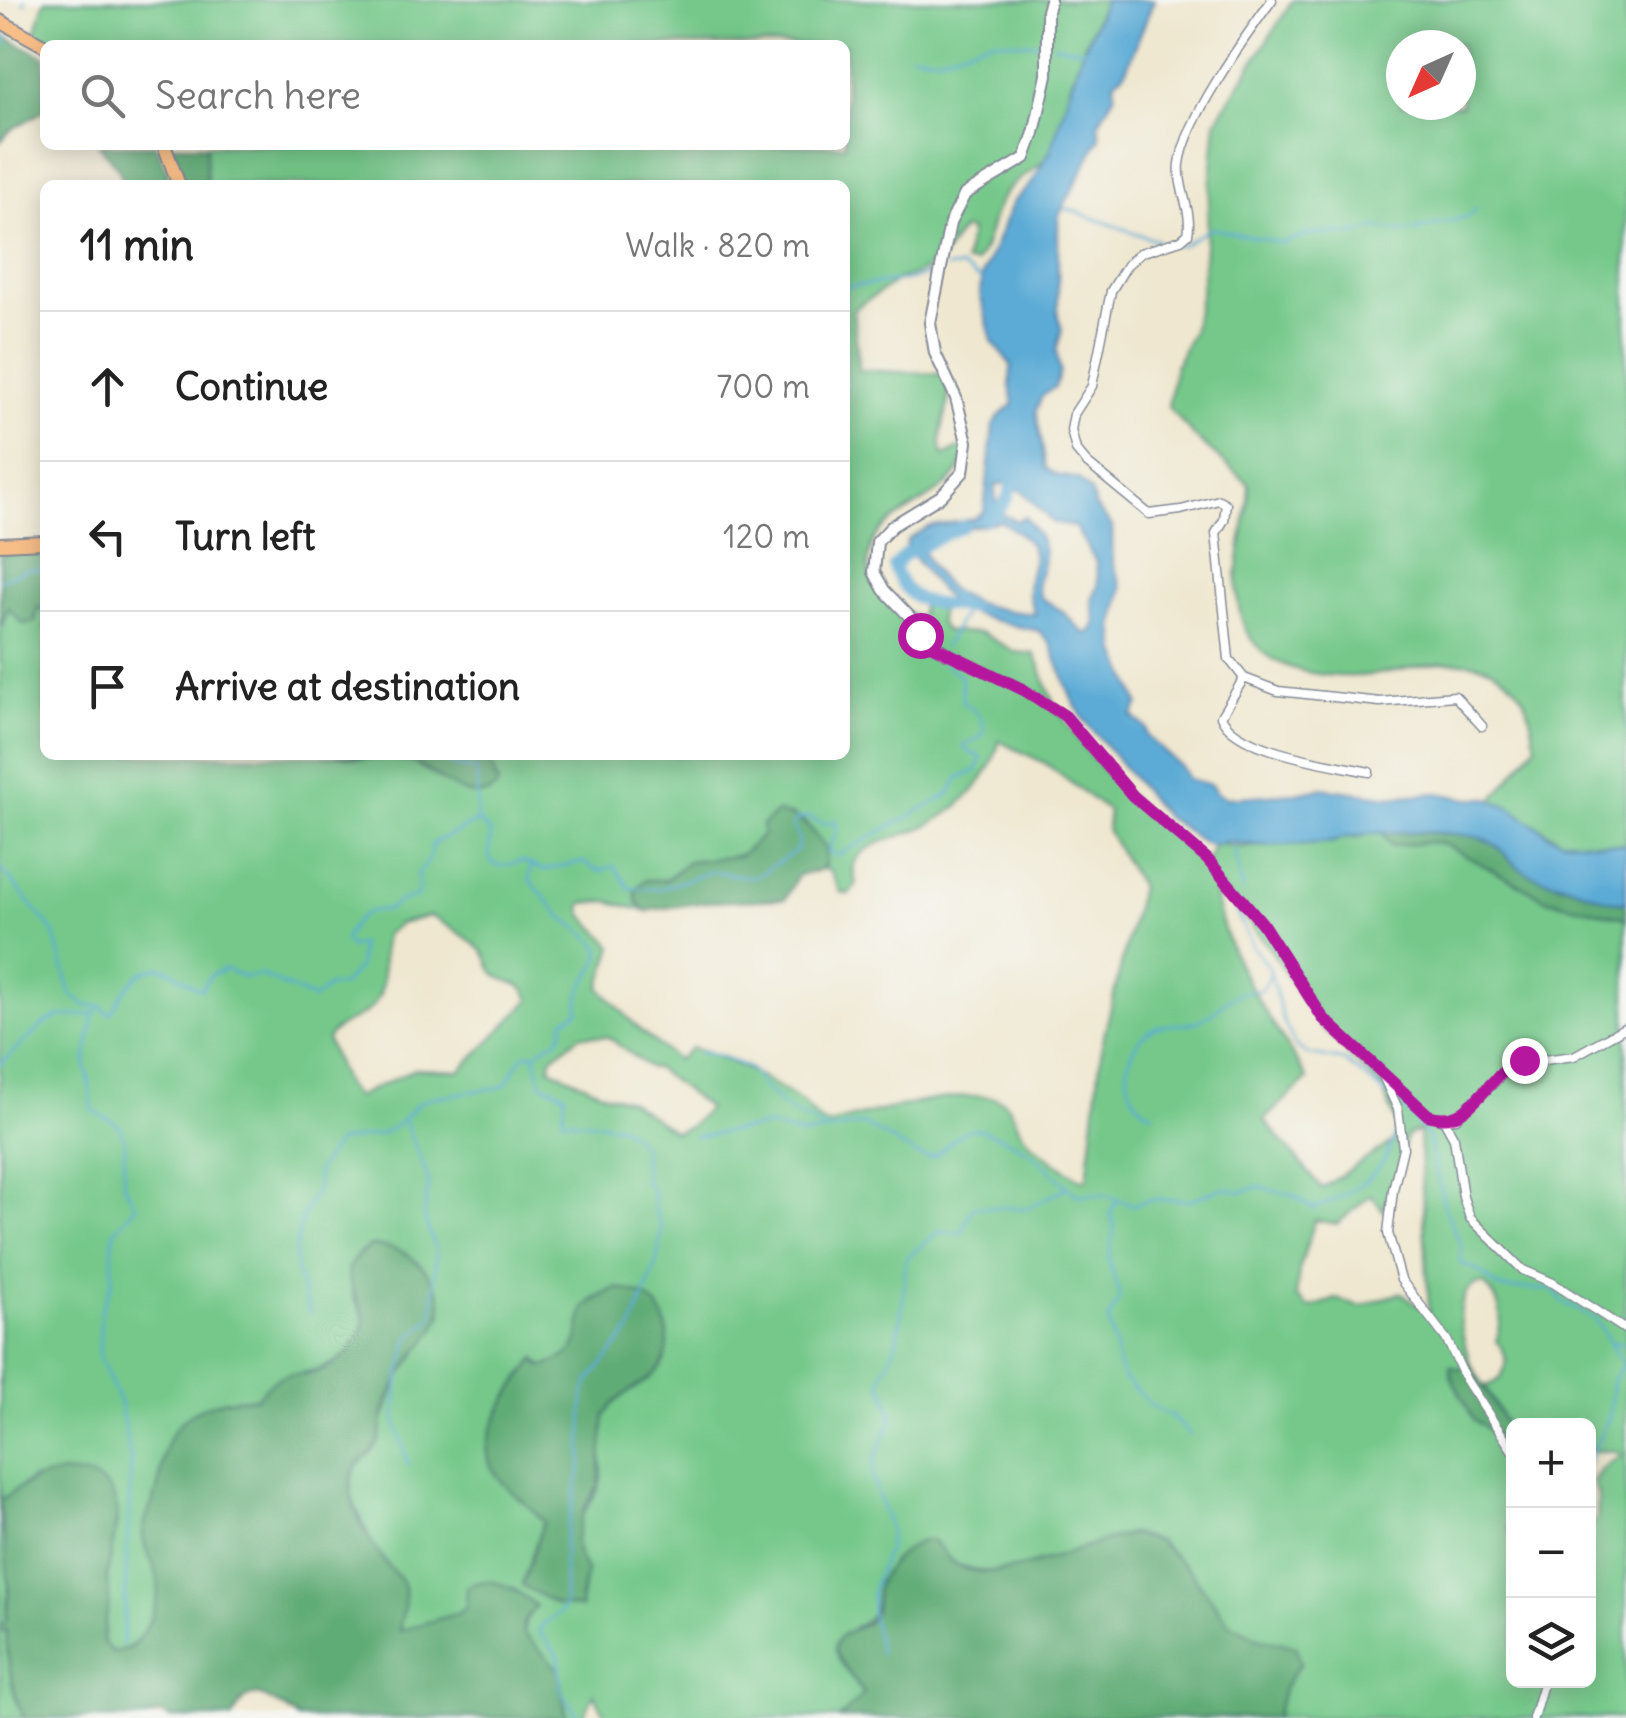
<!DOCTYPE html>
<meta charset="utf-8">
<style>
:root{--surface:#fff;--page:#f2f2f2;--text:#222;--muted:#767676;--line:#e0e0e0}
body{margin:0;font-family:Delius,sans-serif;background:var(--page);color:var(--text)}
.controls{position:absolute;right:30px;bottom:30px;display:grid;overflow:hidden;border-radius:15px;box-shadow:0 5px 25px #0003}
.controls button{width:90px;height:90px;display:grid;place-items:center;padding:0;border:0;border-bottom:2px solid var(--line);background:var(--surface);color:var(--text);font:50px sans-serif}
.compass{position:absolute;left:1386px;top:30px;width:90px;height:90px;border-radius:50%;background:var(--surface);box-shadow:0 5px 25px #0003;rotate:225deg}
.stop{position:absolute;width:30px;height:30px;margin:-22px;border:8px solid #b5179e;border-radius:50%;background:#fff}
.stop.end{background:#b5179e;border-color:#fff;box-shadow:0 2px 10px #0008}
.list{margin:0;padding:0;list-style:none}
h2{display:flex;justify-content:space-between;align-items:center;height:130px;margin:0;padding:0 40px;font-size:42px}
h2 small{font-size:32px;font-weight:400;color:var(--muted)}
.list li{display:grid;grid-template-columns:65px 1fr auto;gap:30px;align-items:center;box-sizing:border-box;height:150px;padding:0 40px;border-top:2px solid var(--line)}
.list b{display:block;font-size:38px;white-space:nowrap}
.list em{font-size:32px;font-style:normal;color:var(--muted)}
.icon{flex:none;width:55px;height:55px;fill:none;stroke:currentColor;stroke-width:2;stroke-linecap:round;stroke-linejoin:round}
.map{position:relative;flex:none;width:1626px;height:1718px;overflow:hidden}
.search{position:absolute;background:var(--surface);box-shadow:0 5px 25px #0003;left:40px;top:40px;width:810px;height:110px;display:flex;align-items:center;gap:25px;box-sizing:border-box;padding:0 35px;border-radius:15px;color:var(--muted);font-size:38px}
.panel{position:absolute;background:var(--surface);box-shadow:0 5px 25px #0003;left:40px;top:180px;width:810px;height:580px;border-radius:15px}
.map>svg:first-child{display:block}
</style>
<div class="map">
<svg width="1626" height="1718" viewBox="0 0 1626 1718">
<rect width="100%" height="100%" fill="#f6f6f2"/>
<filter id="ink" filterUnits="userSpaceOnUse"><feTurbulence type="fractalNoise" baseFrequency=".01" numOctaves="2"/><feDisplacementMap in="SourceGraphic" scale="20" xChannelSelector="R" yChannelSelector="G"/><feConvolveMatrix kernelMatrix="1 2 1 2 8 2 1 2 1" color-interpolation-filters="sRGB"/></filter>
<filter id="wash" filterUnits="userSpaceOnUse"><feTurbulence type="fractalNoise" baseFrequency=".0048" numOctaves="4" result="noise"/><feDisplacementMap in="SourceGraphic" scale="40" xChannelSelector="R" yChannelSelector="G"/><feGaussianBlur stdDeviation="2.25" result="paint"/><feColorMatrix in="noise" values="0 0 0 0 0 0 0 0 0 0 0 0 0 0 0 0 0 1.4 0 .05"/><feComposite in="paint" operator="in"/></filter>
<g filter="url(#wash)">
<rect width="100%" height="100%" fill="#efe7cf"/>
<path fill="#75c88a" stroke="#487c74" stroke-width="2.5" fill-rule="evenodd" d="M45,0h1060c-14,28 -26,56 -35,86 -6,22 -10,46 -20,66 -10,19 -35,24 -49,47 -12,20 -11,46 -26,64l-10,-1 5,-31 -6,-2c-9,7 -10,12 -16,21 -10,16 -34,27 -51,29 -14,15 -31,18 -44,32l6,59 80,4c24,23 -6,50 4,82l24,-11c-4,50 -62,57 -90,90 -5,6 -7,15 -8,22 -5,34 22,48 48,60l4,-3 2,-17 18,9 -2,16 6,9 37,2 33,19 19,2c9,15 12,35 21,51 38,63 91,113 152,156l6,-16c15,-3 19,3 31,2 29,-3 59,-3 90,-5l6,-5h20l21,-8 10,17 42,-4 13,3 102,55 78,18v800h-350l7,-29 18,-26 -5,-17 -36,-7 -31,-16 -38,-51 -60,-38c-43,8 -130,51 -168,33 -13,-5 -22,-16 -30,-26 -17,7 -34,13 -46,29 -16,21 -3,48 -33,57l-16,32 26,35 -24,24h-233l-13,-24 -11,24h-17c0,-38 -26,-55 -43,-85l7,-32 -18,-13 -32,-6 -13,13 -1,12 -8,6 -60,19 7,-40 -3,-8 -30,-40 -21,-48v-15l6,-19 15,-13 26,-69 44,-65c-8,-53 -25,-52 -71,-69l-13,8 -9,14 5,30 11,20c-13,70 -77,39 -109,81 -38,-2 -79,11 -91,52 -4,12 -4,25 -7,37 -4,14 -13,30 -15,44 -2,17 15,34 16,51 2,26 -18,69 -47,69l-9,-10 6,-45 -2,-19 10,-57 -84,-43 -32,22 8,85 -3,37 -6,3v-997l8,-20 7,5 21,4 2,-11 7,6v143l340,1 29,7 53,31 22,-2 8,-11 -9,-26h357v-570h-639c2,-14 -2,-26 0,-40h639v-100h-653l-6,-5h-9l-5,5h-115l-22,-12zM999,741l46,22 63,48 -1,19 33,57 -38,157 -15,135 -8,-1c-19,-12 -41,-26 -55,-43 -8,-10 -10,-25 -20,-33 -22,-19 -147,13 -175,23 -15,-4 -17,-17 -30,-25 -36,-22 -66,-42 -108,-52l-14,12 -35,-28 -42,-44 13,-42 -30,-31 -2,-7 2,-5 24,-2 39,10 -9,-9 52,-41 30,-1 27,-7 17,-18 27,-21 16,9 20,25 -4,21 8,2 10,21 9,2 7,-9c-1,-8 -5,-17 -1,-23 9,-19 44,-25 62,-32 37,-15 75,-49 82,-89zM1220,887l51,63 45,72 65,64 16,38 1,14 -76,50 -58,-68 43,-41c-34,-59 -85,-121 -92,-190zM430,916c18,10 39,21 53,36 5,6 6,16 11,21 10,12 28,4 36,27l-70,71 -45,-2 -59,28 -10,-11 -19,-46c12,-21 38,-19 50,-40 10,-18 3,-45 8,-65l14,-11zM581,1035l27,2 42,31h5l52,39v3l-18,17 -14,5 -47,-32 -23,-6 -55,-26 1,-10zM1419,1131l10,181 -29,-19 -38,13 -26,-7 -27,9 -13,-12 3,-26 16,-50 22,4 34,-29 12,15 14,-34 9,-40zM1476,1284h8c18,17 20,35 12,57 16,17 12,39 -11,45l28,51 1,-11h74l1,25h28l4,4 -18,12 -10,14 5,14 -1,24 -8,9 -1,152h-74v-142l-5,-7 -4,-55 3,-23 -12,-18 -22,-15 -22,-54 7,3 11,-6c-7,-25 -20,-63 6,-79zM616,1288l24,8 22,67c-14,25 -39,26 -53,45 -17,22 -1,53 -10,78 -6,18 -21,28 -23,49 -1,15 4,25 11,37l-7,32 -58,-19 22,-64c-16,-17 -45,-36 -54,-58 -12,-29 27,-82 45,-104l10,8c12,-5 27,-12 33,-24 15,-27 -10,-37 38,-55z
M1293,0h333v845l-65,-5 -68,-40 43,-55c-4,-15 -6,-38 -15,-51 -40,-57 -110,-20 -164,-18 -25,1 -52,-2 -75,-12 -18,-9 -34,-23 -40,-44 -14,-44 6,-91 7,-136l-52,-45 -29,-32 7,-41 17,-34 9,-40 15,-171zM1401,45h60v60h-60z
M7,1628c0,32 3,61 17,90h-24v-85z"/>
<path fill="#60ac76" stroke="#3e6e6a" stroke-width="2.5" d="M0,34l45,23v53l-34,20 -11,12z
M99,145h57l17,40h-48l-6,-15z
M170,145h36v40h-21z
M45,550v62l-7,-5 -3,15 -12,2 -15,-16 -8,20v-74z
M337,755h151l10,30c-23,28 -61,-11 -83,-22 -26,-11 -53,0 -78,-8z
M777,813c24,3 35,16 49,35l-1,18 -7,5 -20,4 -13,24 -79,3 -60,9 -9,-9 -2,-11 10,-11h21l23,-19 51,-5 23,-21 -1,-10z
M1381,829c31,6 81,0 107,11 15,7 21,22 35,30 16,10 34,13 51,18 18,5 33,13 52,15v15l-78,-18 -102,-55 -13,-3 -42,4z
M371,1246c23,-1 39,7 54,24 42,51 -7,69 -28,112 -4,9 -10,19 -13,28 -3,10 -1,21 -5,31 -9,21 -31,18 -28,51 2,23 20,51 33,69 8,10 20,19 21,32 1,12 -4,26 -6,38l59,-18 8,-6 1,-20c23,-15 51,3 69,19l-13,17v10l36,37 7,48h-269c-9,-9 -18,-12 -28,-18 -20,-12 -28,-1 -36,18h-62l-10,-5 -17,5h-120c-13,-28 -17,-58 -18,-89l-6,4v-8l6,-3 3,-37 -9,-85c29,-18 49,-33 86,-24 49,11 25,64 21,98 -1,8 2,15 2,23 0,15 -7,29 -6,45l9,10 18,-4c19,-18 34,-52 26,-77 -4,-11 -13,-25 -13,-37 0,-13 10,-31 14,-44 4,-12 4,-25 7,-38 12,-42 53,-55 92,-54 7,-8 13,-16 24,-21 10,-4 21,-2 32,-4 28,-7 48,-27 53,-54 -10,-32 -34,-49 6,-73z
M616,1288c22,4 43,10 49,34 16,63 -38,56 -60,93l-6,71 -15,23 -8,30 1,15 10,18 -7,25 1,11 -24,-3 -35,-20 22,-64c-16,-17 -45,-36 -54,-58 -12,-29 28,-82 45,-104l4,6 6,2c41,-18 30,-24 39,-60z
M1470,1363l43,74v101l-4,-7 -4,-55 3,-23 -12,-18 -22,-15 -22,-42 -2,-12 9,3z
M1131,1534l27,7 33,31 38,51 31,16 36,7 5,16 -18,27 -7,29h-436l24,-25c-6,-10 -30,-35 -29,-45 1,-18 26,-18 35,-28 10,-11 3,-26 9,-38 7,-16 34,-44 52,-42 11,11 22,26 37,30 45,11 116,-27 163,-36z"/>
<path fill="#5cabd6" stroke="#3c6d9a" stroke-width="2.5" fill-rule="evenodd" d="M1105,0h49l-29,72 -11,9 1,13 -17,29 2,14 -42,80v100l4,13 -6,20 4,21 -5,16 -13,9 -6,15 10,57 10,7 22,4 13,13 4,14 17,20 1,36 9,26 -8,39 3,25 22,52 -7,12 14,12 1,8 35,32 6,11 23,6 6,8 10,5 69,-5 26,-5 68,9 48,-4 30,6 18,-1 24,9 39,28 12,5 65,5v58c-17,-2 -29,-7 -45,-13 -19,-8 -41,-9 -59,-20 -14,-9 -20,-24 -36,-30 -24,-10 -132,-12 -152,2 -33,2 -74,6 -104,0 -10,-2 -5,3 -16,3 -17,0 -32,-22 -48,-27l-81,-97 -13,-21 -21,-55 -12,-14c-17,-3 -66,-15 -79,-23 -21,-13 -38,-42 -54,-61l2,-7 20,-13 46,-8 10,-7 9,-85 6,-11 15,-12 -4,-17 1,-22 -19,-24 -12,-47 2,-18 31,-74 18,-18 20,-35 28,-89zM1004,483l18,8 31,32 22,4 21,35 2,24 -6,13 4,24 -6,10 -7,-1 -21,-21 -22,-14c-7,-18 4,-25 4,-42 0,-14 -11,-28 -19,-38l-9,4 -14,-7 -7,-16v-12zM1000,521c66,38 9,45 36,93 -28,-2 -71,-9 -91,-30 -12,-11 -18,-27 -27,-41 10,-11 63,-17 82,-22z"/>
<g fill="none" stroke-linecap="round" stroke-linejoin="round">
<path stroke="#5cabd6" stroke-width="2.5" d="M24,4l1,-4
M1053,45l33,5
M0,52l9,-16
M911,54l28,3 53,-17 49,4
M1065,208l93,33
M1175,245l7,1 28,-18 72,15 29,-9h44l23,-6 29,4 63,-16 6,-8
M947,268l14,-1 20,13
M845,287l64,-7 27,-9
M0,580l27,-11h18
M944,647l21,-36
M439,755l17,12 21,3v50l14,13 -2,25c9,15 20,5 33,3l21,9 40,-8 15,9 16,-5 15,22 31,1 52,-18 42,7 43,-28 2,-12 -7,-12 4,-6 13,-3 15,7 12,-2 1,7 -9,24 10,2 110,-60 12,-18 16,-6 6,-13 -15,-7 -3,-5 19,-10c4,-18 -6,-24 -20,-33l-2,-26 -21,-17 2,-6
M1234,845c1,17 7,29 9,46
M0,867l54,65 17,63 16,11h14l7,7 4,-1c10,-20 33,-57 61,-40 10,6 17,13 28,18l9,-14 15,-7 20,8 16,-2 53,24 15,-13 14,-1 16,-19 1,-22 -10,3 -6,-7c10,-20 21,-32 43,-30l13,-9 16,-4 3,-7 -1,-17 10,-11 5,-19 44,-21
M531,868l-2,11 32,37 28,20 12,14c-4,25 -26,35 -22,61l-15,9c-2,23 -7,18 -24,30
M1239,904l-4,5 2,5 16,33 16,21 14,52 12,25 12,9 38,7 45,36
M98,1009l-4,5 -9,51 4,13 3,32 28,16 5,17 -2,40 13,23 -23,27 -1,50 -11,27 -2,45 21,48 11,58 -8,184
M699,1052l22,4 30,13 12,18 22,21 42,22
M535,1055l6,28 24,11 -2,25 58,7 12,9 10,14 1,29 10,16v13l8,22 -6,36 -25,65 -41,50 -6,13 -2,71 -18,80v61c-4,14 -21,13 -25,27l20,25 2,34 18,27
M0,1064l45,-41 13,-6 34,-3
M1399,1102l29,35 17,72 17,38 -2,16 19,8 20,17 55,2 6,10 36,20 30,49
M1153,1113c-32,-12 -33,-57 -8,-79 17,-15 35,-5 53,-13 15,-6 25,-20 39,-27 7,-3 16,-3 24,-4l10,-15
M404,1120l25,60 -5,36 12,36 -3,65 -24,21 -11,46 -3,35 14,46
M694,1137l74,-11 37,9 58,-11 55,31 12,3c15,-6 25,-25 39,-28 8,-3 15,1 23,4 40,12 55,35 84,61h28l30,10 18,-6 38,1 33,-12 18,4 16,-5 36,8 21,14c26,-11 53,-24 69,-47 6,-9 8,-21 14,-31
M1117,1201l-7,12 4,13 -5,35 11,36 -12,22 14,58 30,29 20,11 18,18
M310,1314l-14,-45 -1,-17 7,-35 15,-28v-18l20,-29 44,-8 15,-8 23,-23 10,-5 73,-11c13,-9 12,-25 25,-34l8,2 2,-3
M1610,1342l16,2
M1588,1462l21,-45 4,-37 9,-13
M880,1653l-8,-38v-24l16,-43 2,-18 -17,-50 1,-18 19,-46 -12,-36c2,-12 10,-19 13,-31 9,-29 10,-60 12,-90l32,-27 23,1 12,-26 55,1 38,-20"/>
<path stroke="#5cabd6" stroke-width="12" d="M987,518c19,-9 26,-30 27,-50
M963,526l-59,29 -10,12c15,43 42,35 79,41"/>
</g>
</g>
<g filter="url(#ink)">
<g fill="none" stroke-linecap="round" stroke-linejoin="round">
<defs>
<path id="minor" d="M1272,0c-27,37 -87,120 -92,164 -3,24 13,46 8,70l-7,6 -41,13 -13,12 -16,26 -19,95 -18,28 -3,16 5,20 11,13 62,51 32,-4 38,-10 7,4 -2,16 -8,13 13,126 15,19 34,13 102,11 75,-6 27,30
M946,653l78,37 41,26 68,80 74,63 55,64 61,95 105,97 16,5 12,-2 58,-54 60,-8 52,-29
M1244,678l-23,38c14,36 113,48 148,56
M1384,1078l14,31 5,39 -10,42 -5,43 13,47 46,60 19,40 48,73
M1444,1120l10,18 9,59 7,21 53,52 30,13 73,47
M1533,1718l11,-38"/>
<path id="tertiary" d="M946,653l-26,-18 -11,-19 -25,-26 -10,-18 3,-30 15,-16 49,-30 22,-24 4,-30 -11,-44 -21,-45 -5,-30 20,-100 15,-29 60,-36 9,-25 13,-58v-64l3,-11"/>
<path id="primary" d="M0,21l45,25
M164,145l15,40
M0,544l45,-2"/>
</defs>
<use href="#minor" stroke="#858b96" stroke-width="11"/>
<use href="#tertiary" stroke="#858b96" stroke-width="14"/>
<use href="#primary" stroke="#858b96" stroke-width="16"/>
<use href="#minor" stroke="#fff" stroke-width="8"/>
<use href="#tertiary" stroke="#fff" stroke-width="10"/>
<use href="#primary" stroke="#f7be88" stroke-width="12"/>
</g>
</g>
<g fill="none" stroke-linecap="round" stroke-linejoin="round" filter="url(#ink)">
<path stroke="#b5179e" stroke-width="12" d="M920,635l11,10 93,45 41,26 68,80 74,63 55,64 61,95 105,97c47,15 54,-41 96,-55"/>
</g>
</svg>
<div class="controls">
<button>+</button>
<button>−</button>
<button><svg class="icon" aria-label="layers" viewBox="0 0 24 24"><path d="M12 4l9 5-9 5-9-5zM3 14l9 5 9-5"/></svg></button>
</div>
<svg class="compass" viewBox="-18 -18 36 36"><path d="M0-13l5 13h-10z" fill="#e53935"/><path d="M0 13l5-13h-10z" fill="#767676"/></svg>
<div class="stop" style="left:920px;top:635px"></div>
<div class="stop end" style="left:1524px;top:1060px"></div>
<div class="search"><svg class="icon" aria-label="search" viewBox="0 0 24 24"><circle cx="10" cy="10" r="6"/><path d="M15 15l6 6"/></svg>Search here</div>
<section class="panel">
<h2>11 min<small>Walk · 820 m</small></h2>
<ul class="list">
<li><svg class="icon" aria-label="ahead" viewBox="0 0 24 24"><path d="M12 20V5M6 11l6-6 6 6"/></svg><div><b>Continue</b></div><em>700 m</em></li>
<li><svg class="icon" aria-label="left" viewBox="0 0 24 24"><path d="M17 20v-9H6M10 6l-5 5 5 5"/></svg><div><b>Turn left</b></div><em>120 m</em></li>
<li><svg class="icon" aria-label="arrive" viewBox="0 0 24 24"><path d="M6 21V4h12l-3 4 3 4H6"/></svg><div><b>Arrive at destination</b></div></li>
</ul>
</section>
</div>
